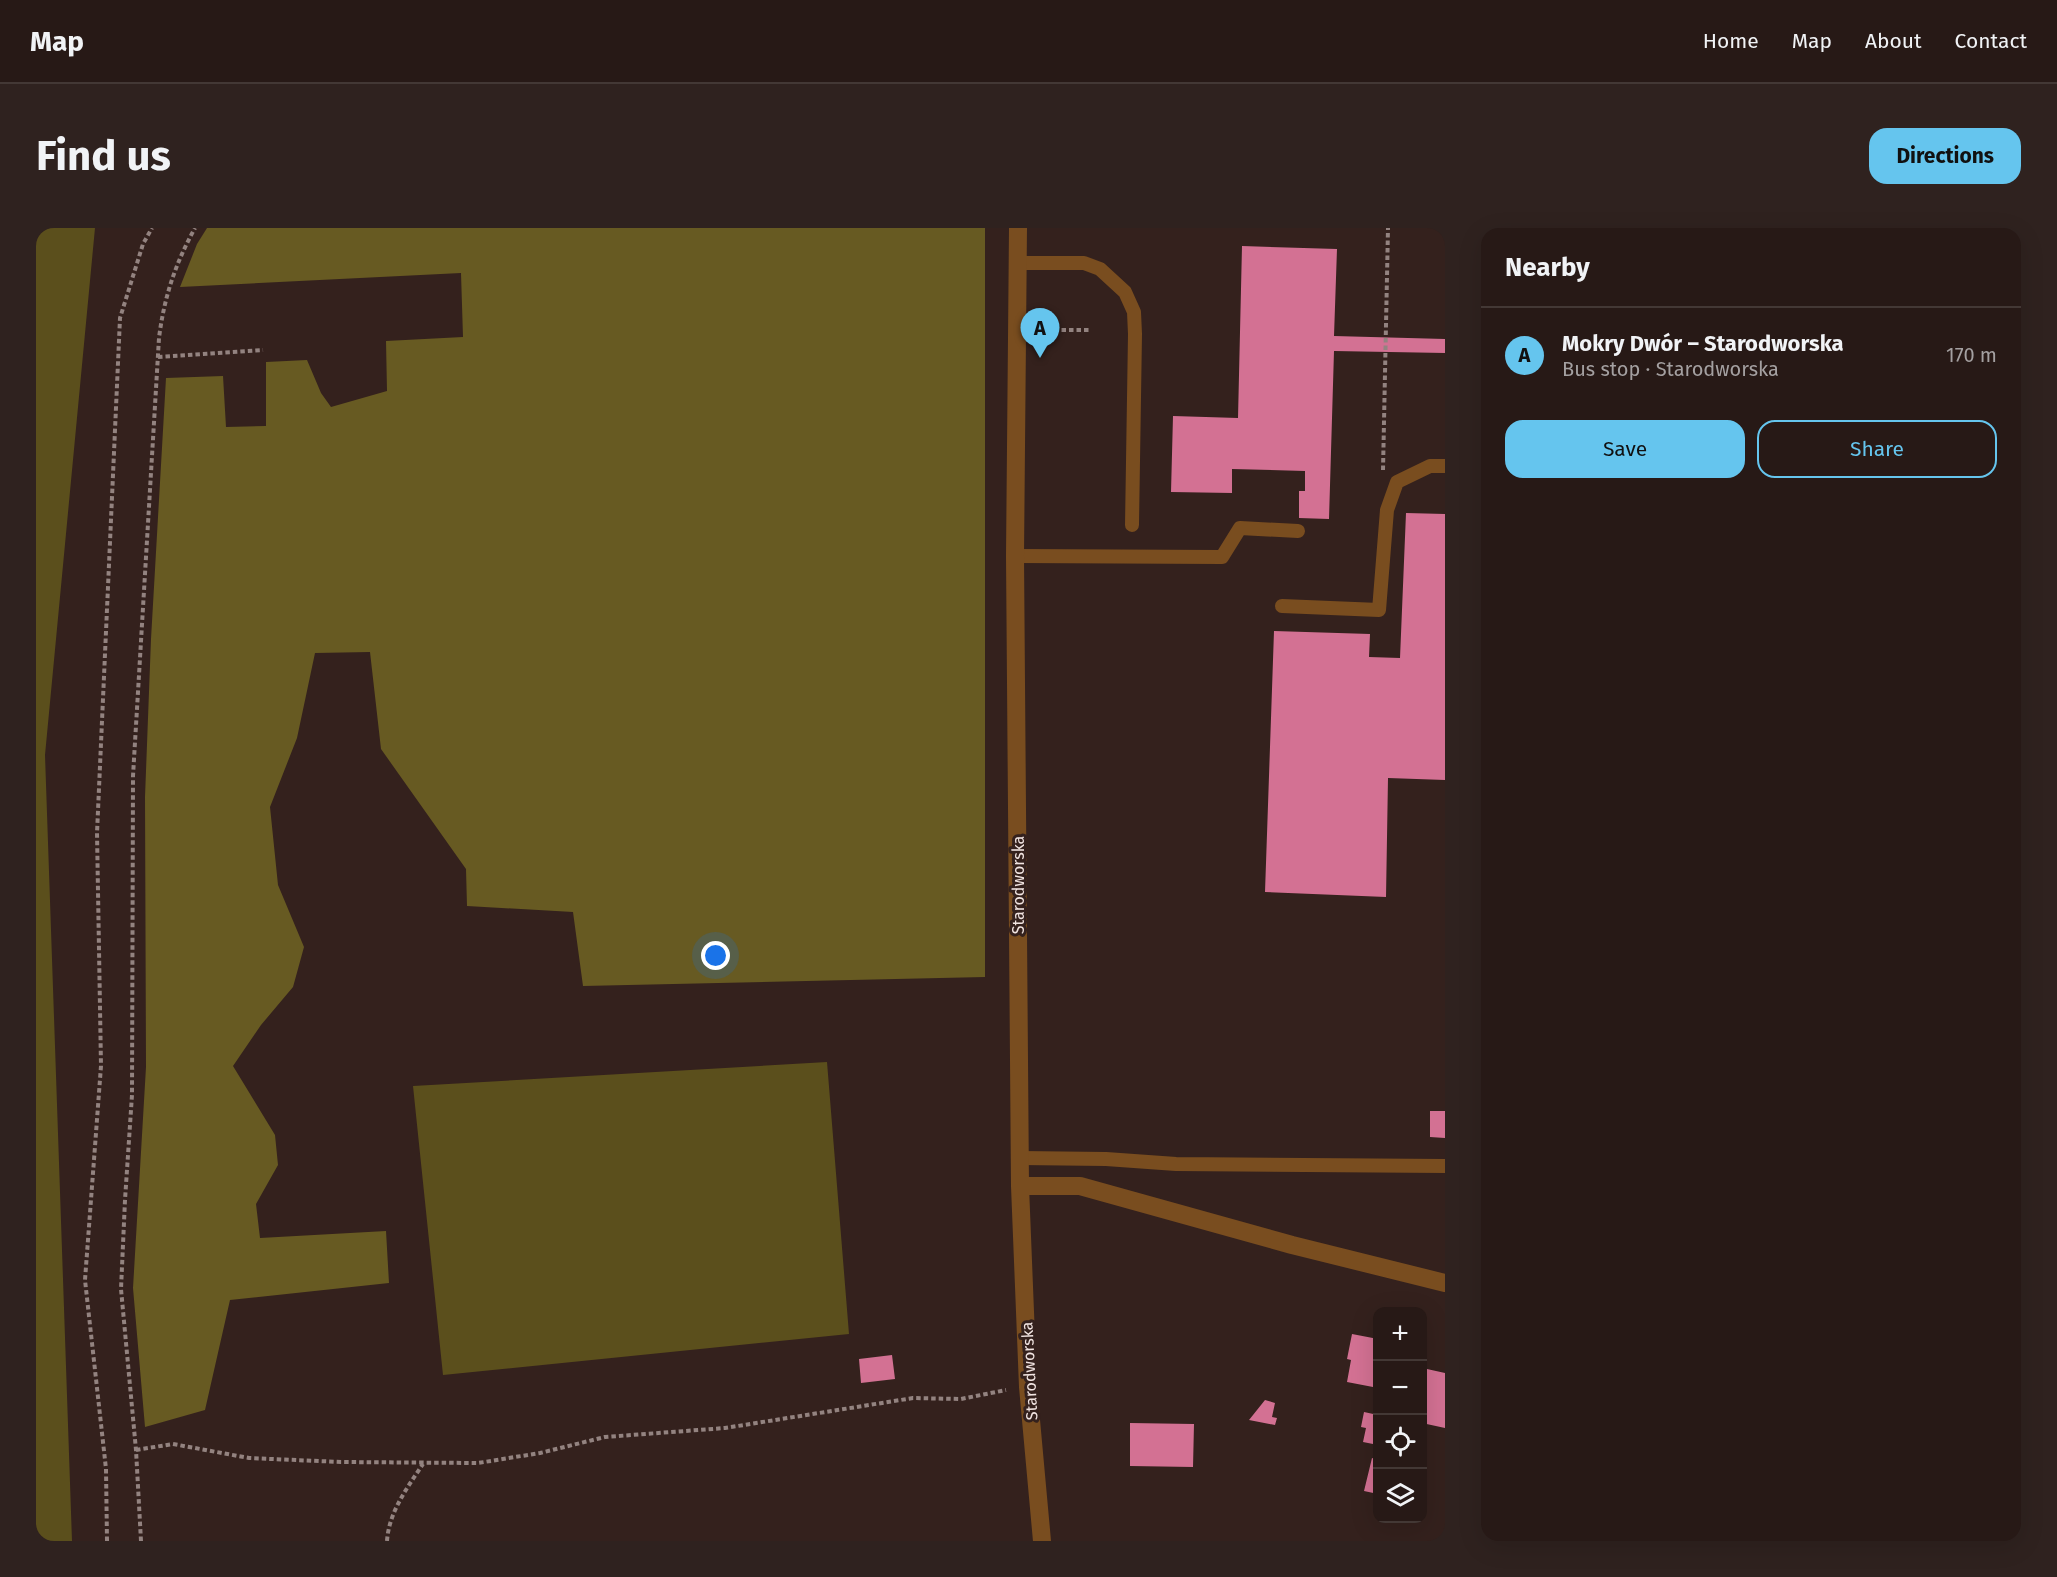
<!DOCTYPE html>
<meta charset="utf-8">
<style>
:root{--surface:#271916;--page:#2f221f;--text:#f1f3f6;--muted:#a4a0a1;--line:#433835;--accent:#65c5ee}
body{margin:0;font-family:"Fira Sans",sans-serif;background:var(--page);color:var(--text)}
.controls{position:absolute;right:18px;bottom:18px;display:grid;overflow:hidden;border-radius:12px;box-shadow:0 6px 24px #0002}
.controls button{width:54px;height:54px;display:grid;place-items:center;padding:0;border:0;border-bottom:2px solid var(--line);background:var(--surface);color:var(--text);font:30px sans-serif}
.you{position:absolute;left:680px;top:728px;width:21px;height:21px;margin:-15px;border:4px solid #fff;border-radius:50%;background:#1a73e8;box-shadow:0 0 0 9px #1a73e833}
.badge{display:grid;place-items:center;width:39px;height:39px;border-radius:50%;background:var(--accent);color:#111;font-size:20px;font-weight:700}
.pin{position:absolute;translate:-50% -50px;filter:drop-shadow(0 2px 3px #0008)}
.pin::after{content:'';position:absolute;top:32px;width:21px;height:18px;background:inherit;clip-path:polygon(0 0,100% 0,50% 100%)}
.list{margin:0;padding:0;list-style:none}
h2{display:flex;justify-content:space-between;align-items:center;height:78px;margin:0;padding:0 24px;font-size:26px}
h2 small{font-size:20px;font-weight:400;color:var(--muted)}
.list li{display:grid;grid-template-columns:39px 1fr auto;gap:18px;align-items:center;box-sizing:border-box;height:96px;padding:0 24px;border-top:2px solid var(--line)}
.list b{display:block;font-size:22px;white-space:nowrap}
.list p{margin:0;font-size:20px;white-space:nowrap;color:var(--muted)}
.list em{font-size:20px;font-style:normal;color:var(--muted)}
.actions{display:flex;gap:12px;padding:18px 24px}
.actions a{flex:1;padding:14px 0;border:2px solid var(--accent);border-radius:18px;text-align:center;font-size:21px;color:var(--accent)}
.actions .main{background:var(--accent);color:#111}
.icon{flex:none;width:33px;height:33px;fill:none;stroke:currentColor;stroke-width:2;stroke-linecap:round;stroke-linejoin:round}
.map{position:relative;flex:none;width:1409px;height:1313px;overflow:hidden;border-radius:18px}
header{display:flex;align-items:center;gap:36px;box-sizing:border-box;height:84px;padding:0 30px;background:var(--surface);border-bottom:2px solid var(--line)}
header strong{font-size:28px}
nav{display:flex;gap:33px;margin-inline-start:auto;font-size:21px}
.intro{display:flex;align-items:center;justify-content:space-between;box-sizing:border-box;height:144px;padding:0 36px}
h1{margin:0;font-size:42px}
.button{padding:15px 27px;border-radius:18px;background:var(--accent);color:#111;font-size:21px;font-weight:700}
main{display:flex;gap:36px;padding:0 36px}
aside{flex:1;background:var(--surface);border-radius:18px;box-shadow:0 6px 24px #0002}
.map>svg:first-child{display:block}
</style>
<header>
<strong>Map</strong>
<nav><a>Home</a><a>Map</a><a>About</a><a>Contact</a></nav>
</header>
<div class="intro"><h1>Find us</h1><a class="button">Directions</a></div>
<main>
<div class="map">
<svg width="1409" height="1313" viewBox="0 0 1409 1313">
<rect width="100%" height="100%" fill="#34211d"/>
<path fill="#5b4f1c" d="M0,0h59l-50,527 27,786h-36z
M791,834l22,272 -406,41 -30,-289z"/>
<path fill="#675a22" d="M171,0h778v749l-402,9 -10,-74 -106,-6 -1,-37 -85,-120 -11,-97 -55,1 -18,85 -27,69 8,78 26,62 -11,40 -32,38 -28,41 42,69 3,30 -22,39 4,34 126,-7 3,52 -159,17 -25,110 -60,17 -12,-139 13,-221 -1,-270 6,-158 15,-261 57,-2 3,51 40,-1v-64l41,-2 14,33 10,14 56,-16 -1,-50 77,-4 -2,-64 -281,14 17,-43z"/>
<path fill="#d37193" d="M1206,18l95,3 -3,87 111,3v14l-111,-2 -5,168 -30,-1v-27h6v-20l-73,-2v24l-61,-1 2,-76 65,2z
M1370,285l39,1v266l-57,-2 -2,119 -121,-5 9,-261 96,3 -1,23 31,1z
M1394,883h15v27l-15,-1z
M1316,1106l26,5v23l-5,25 -26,-5 4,-22 -4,-1z
M856,1127l3,24 -34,4 -2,-24z
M1391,1141l18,4v55l-23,-5v-34z
M1229,1172l10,3 -3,14 5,1 -2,7 -26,-5z
M1328,1184l14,3v30l-15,-3 3,-14 -5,-1z
M1094,1195l64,1 -1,43 -63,-1z
M1336,1230l6,2v34l-14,-3z"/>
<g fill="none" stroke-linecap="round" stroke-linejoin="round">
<path stroke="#938380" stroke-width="4" stroke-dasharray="4.5 3" stroke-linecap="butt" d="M1003,102h52
M122,129l105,-7
M1347,242l5,-242
M100,1222l37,-6 76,14 92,4 137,1 62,-10 65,-16 120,-9 188,-30 48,1 45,-9
M71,1313l-1,-72 -21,-189 16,-214 -4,-233 23,-515 23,-74 9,-16
M105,1313l-5,-91 -15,-161 4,-89 7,-105 1,-319 26,-438c5,-40 16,-74 36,-110
M351,1313c2,-29 20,-53 36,-77"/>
<path stroke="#794d1f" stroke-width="14" d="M982,35h66l16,6 25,23 9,20 1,22 -3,191
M979,328l207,1 18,-29 58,3
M1246,378l97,4 8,-100 10,-28 33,-16h15
M984,930l86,1 70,5 269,2"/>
<path stroke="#794d1f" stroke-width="18" d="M982,0l-3,328 5,630 8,201 14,154
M984,958h60l212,59 153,38"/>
</g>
<g text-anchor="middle" stroke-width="6" stroke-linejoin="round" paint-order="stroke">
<g font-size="16" fill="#f2e5e2" stroke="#34211d">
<text transform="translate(982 657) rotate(-90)" y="6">Starodworska</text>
<text transform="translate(993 1143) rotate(-93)" y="6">Starodworska</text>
</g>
</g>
</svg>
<div class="controls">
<button>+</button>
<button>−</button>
<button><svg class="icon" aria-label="locate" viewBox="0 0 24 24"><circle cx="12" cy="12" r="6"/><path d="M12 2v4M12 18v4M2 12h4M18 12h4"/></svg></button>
<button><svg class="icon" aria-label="layers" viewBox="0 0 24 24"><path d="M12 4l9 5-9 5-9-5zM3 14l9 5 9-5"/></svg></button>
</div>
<div class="you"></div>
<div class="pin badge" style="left:1004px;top:130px">A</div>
</div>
<aside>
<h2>Nearby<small></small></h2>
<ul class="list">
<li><span class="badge">A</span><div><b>Mokry Dwór – Starodworska</b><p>Bus stop · Starodworska</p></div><em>170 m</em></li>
</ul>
<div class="actions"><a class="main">Save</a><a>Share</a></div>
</aside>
</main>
